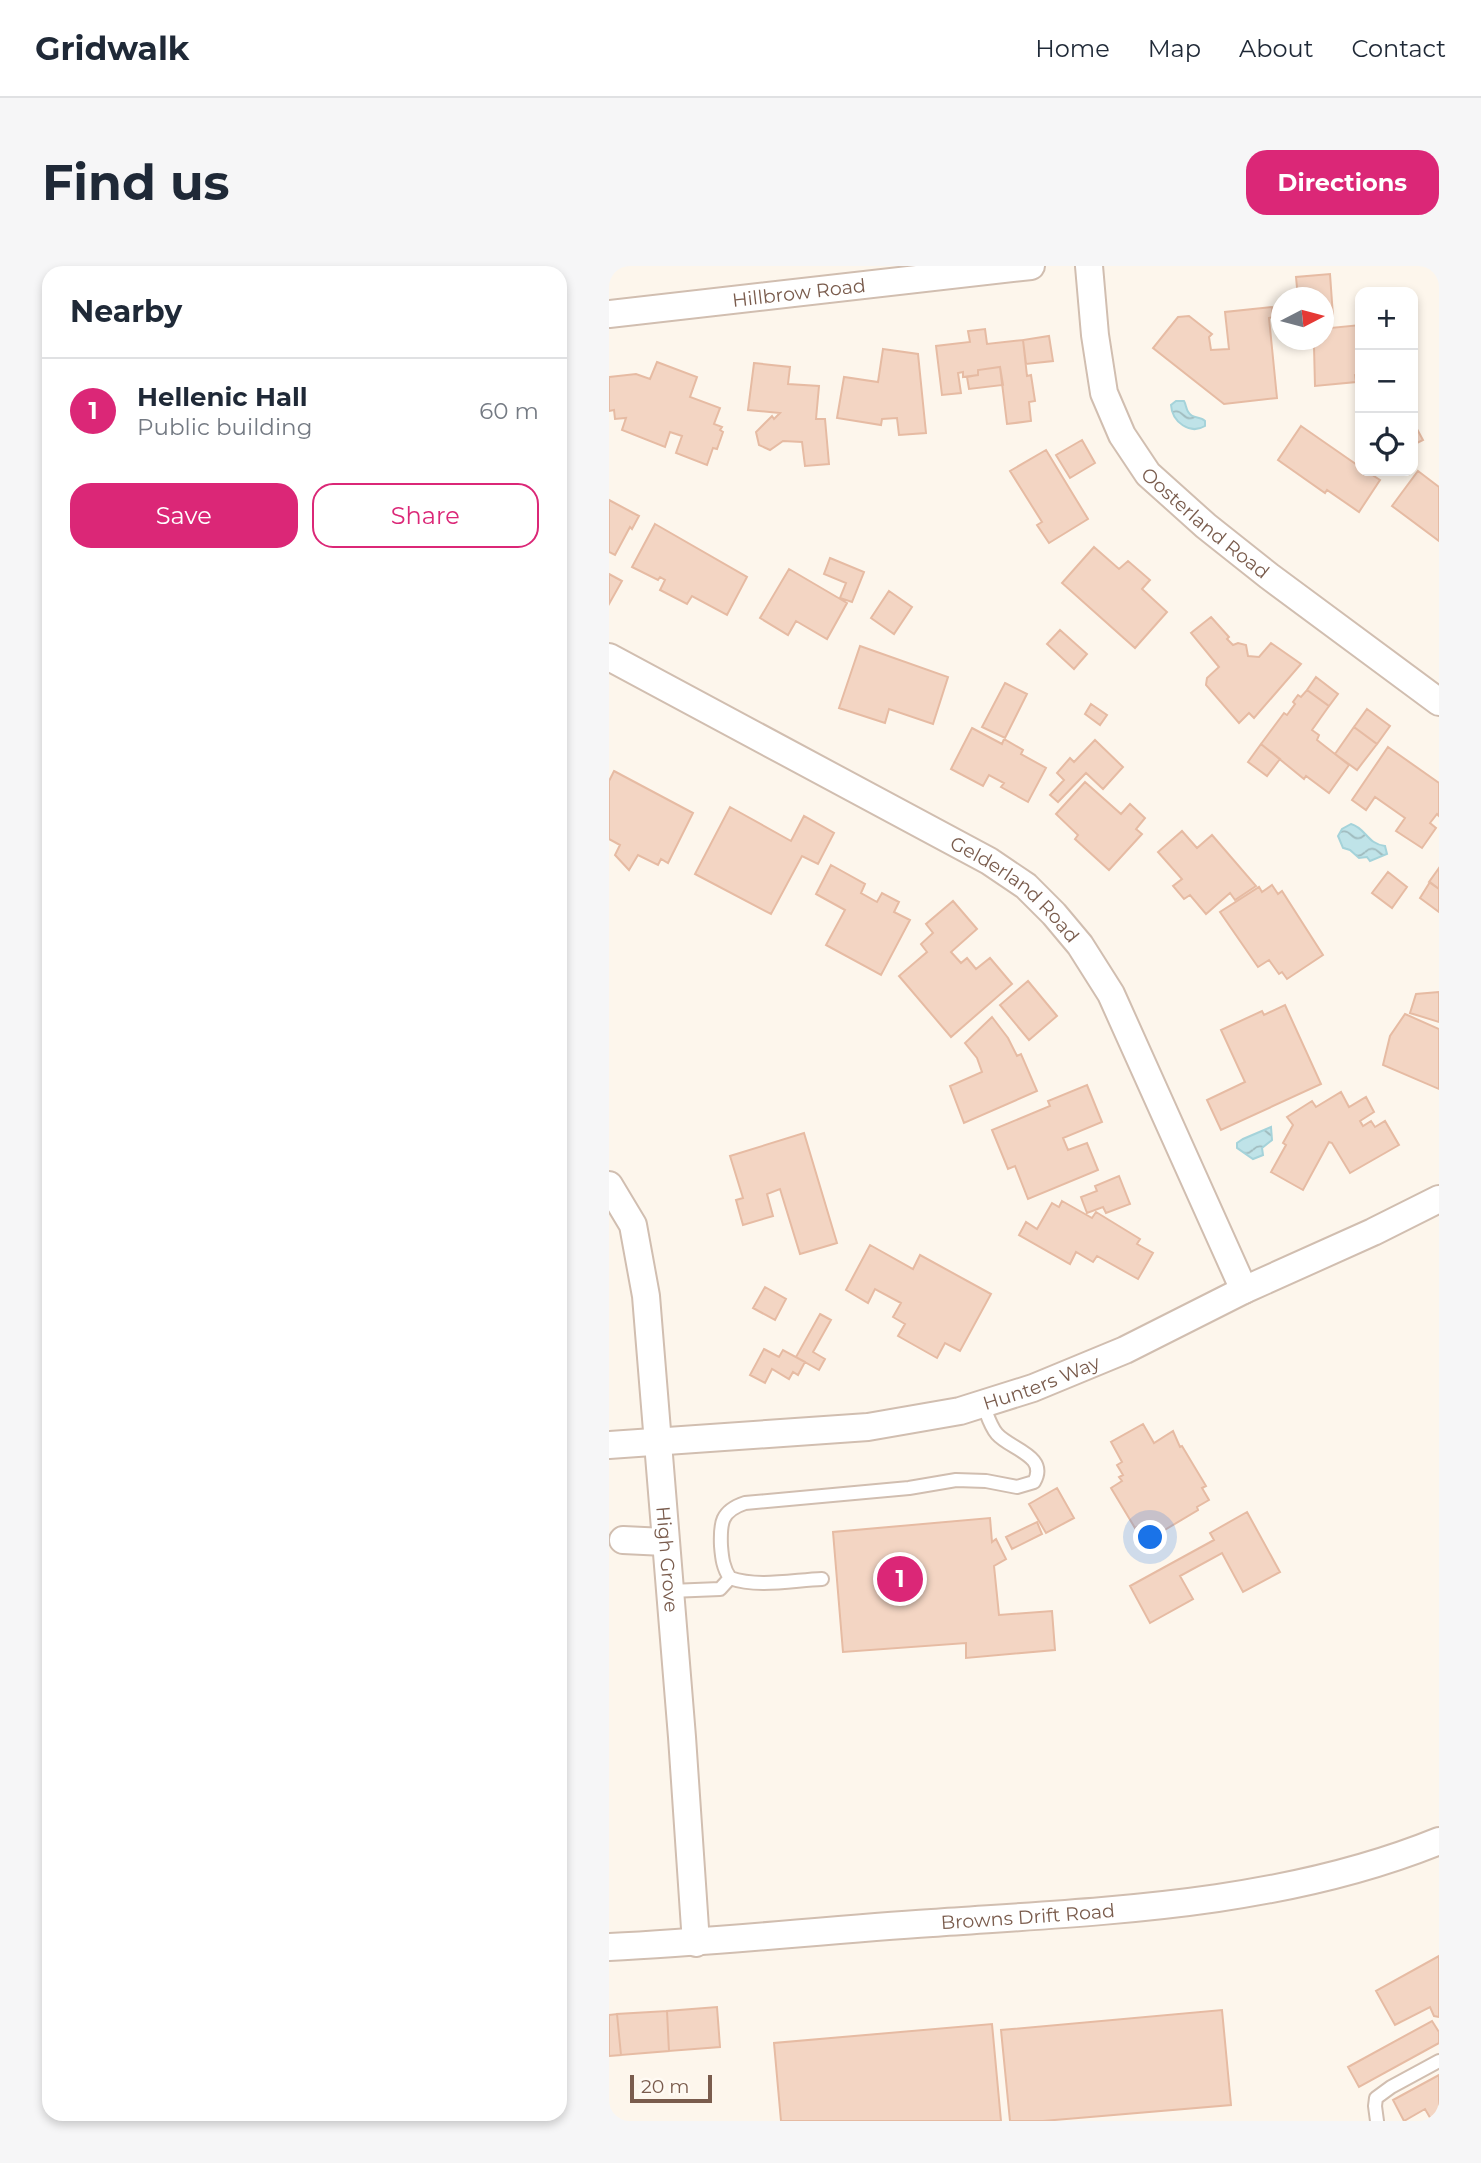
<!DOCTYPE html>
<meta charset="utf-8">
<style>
:root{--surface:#fff;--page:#f6f6f7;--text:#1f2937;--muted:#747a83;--line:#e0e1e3;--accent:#db2777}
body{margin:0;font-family:Montserrat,sans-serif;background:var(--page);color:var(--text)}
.controls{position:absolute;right:21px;top:21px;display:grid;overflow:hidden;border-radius:14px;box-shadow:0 4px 10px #0003}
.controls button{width:63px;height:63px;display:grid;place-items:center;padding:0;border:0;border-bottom:2px solid var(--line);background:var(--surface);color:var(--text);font:35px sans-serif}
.compass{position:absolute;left:662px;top:21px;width:63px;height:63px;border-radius:50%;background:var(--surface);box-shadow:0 4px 10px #0003;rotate:84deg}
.scale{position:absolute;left:21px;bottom:18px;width:82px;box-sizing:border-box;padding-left:7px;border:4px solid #7a5c4d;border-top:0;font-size:19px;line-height:24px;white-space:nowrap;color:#7a5c4d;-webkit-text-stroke:5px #fffaf3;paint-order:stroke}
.you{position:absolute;left:542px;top:1272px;width:24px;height:24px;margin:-18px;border:5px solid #fff;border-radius:50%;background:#1a73e8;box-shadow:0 0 0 10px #1a73e833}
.badge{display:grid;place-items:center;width:46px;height:46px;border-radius:50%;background:var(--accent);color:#fff;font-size:23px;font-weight:700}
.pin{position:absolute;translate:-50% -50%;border:4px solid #fff;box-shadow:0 2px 7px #0006}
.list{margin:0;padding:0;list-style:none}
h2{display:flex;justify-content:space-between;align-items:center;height:91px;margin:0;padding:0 28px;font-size:30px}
h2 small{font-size:23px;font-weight:400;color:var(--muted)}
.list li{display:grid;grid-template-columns:46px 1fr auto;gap:21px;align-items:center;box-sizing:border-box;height:105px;padding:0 28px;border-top:2px solid var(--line)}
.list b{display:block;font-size:26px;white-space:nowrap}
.list p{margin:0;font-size:23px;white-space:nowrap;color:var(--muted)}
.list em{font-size:23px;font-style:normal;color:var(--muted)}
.actions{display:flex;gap:14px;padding:21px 28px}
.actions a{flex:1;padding:16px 0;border:2px solid var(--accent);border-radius:21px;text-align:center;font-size:24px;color:var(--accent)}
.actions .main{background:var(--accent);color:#fff}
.icon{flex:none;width:38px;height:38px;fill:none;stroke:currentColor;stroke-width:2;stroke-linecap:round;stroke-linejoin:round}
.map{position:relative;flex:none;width:830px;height:1855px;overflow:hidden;border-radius:21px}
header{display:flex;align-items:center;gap:42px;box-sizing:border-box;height:98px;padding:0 35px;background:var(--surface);border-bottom:2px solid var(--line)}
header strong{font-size:33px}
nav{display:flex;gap:38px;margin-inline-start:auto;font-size:24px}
.intro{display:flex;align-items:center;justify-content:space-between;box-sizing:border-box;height:168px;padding:0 42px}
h1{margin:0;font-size:49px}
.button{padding:18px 32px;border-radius:21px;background:var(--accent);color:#fff;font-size:24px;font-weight:700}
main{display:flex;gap:42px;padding:0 42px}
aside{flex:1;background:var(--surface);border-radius:21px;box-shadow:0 4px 10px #0003}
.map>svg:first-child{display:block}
</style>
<header>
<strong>Gridwalk</strong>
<nav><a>Home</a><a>Map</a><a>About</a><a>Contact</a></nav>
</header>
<div class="intro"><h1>Find us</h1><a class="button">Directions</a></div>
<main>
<aside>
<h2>Nearby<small></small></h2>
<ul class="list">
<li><span class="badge">1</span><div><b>Hellenic Hall</b><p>Public building</p></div><em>60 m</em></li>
</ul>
<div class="actions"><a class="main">Save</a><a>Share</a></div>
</aside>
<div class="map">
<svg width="830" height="1855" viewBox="0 0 830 1855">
<defs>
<pattern id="water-waves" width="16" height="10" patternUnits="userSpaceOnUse" patternTransform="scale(1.75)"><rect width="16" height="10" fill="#bfe3e8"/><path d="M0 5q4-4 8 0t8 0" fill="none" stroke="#a0bbbe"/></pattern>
</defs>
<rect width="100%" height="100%" fill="#fdf6ec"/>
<path fill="url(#water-waves)" stroke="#a5d3da" stroke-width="2" d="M567,135h8c2,3 2,9 5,12 4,6 11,3 16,8v5c-15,9 -33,-4 -34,-21z
M742,558c15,4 16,20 34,22l2,8 -17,7 -3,-4 -8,1 -9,-8 -7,-2 -5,-12 4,-7z
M662,861l1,13 -10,8 1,7 -10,4 -16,-11v-5l6,-4z"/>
<path fill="#f3d5c3" stroke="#e6bba3" stroke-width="2" d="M721,8l3,42h-3l1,12 29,-3v49l-5,1 1,7 -41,4 -1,-40 -9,1v-7h19v-42h-26l-2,-21z
M663,41l1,10 -4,1 8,80 -53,6 -71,-56 25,-31 11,-1 23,18 -3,3 2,13 18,-1 -4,-37z
M376,63l2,15 36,-4 4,36 4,-1 4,26 -6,1 2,19 -24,3 -7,-57 -22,3v5l-15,2v-5l-5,1 3,20 -19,2 -6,-49 34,-4 -2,-11z
M440,70l4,25 -27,3 -3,-24z
M274,83l35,5 8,79 -27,2 -2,-17 -15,1 -1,6 -44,-7 7,-41 34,5z
M48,96l40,15 -7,20 30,11 -6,16 8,3 -2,3 3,2 -6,17 -4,-1 -6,17 -31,-12 6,-17 -12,-4 -5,15 -43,-17 4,-12 -11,1 -1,-9 -5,1v-34l27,-3 14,5z
M145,97l36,4 -2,17 31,2 -3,33h9l4,45 -24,2 -3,-24 -19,-1 -13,9 -11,-5 -3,-13 16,-16 2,3 6,-6 -32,-3z
M391,101l3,18 -34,4 -2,-12 11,-2v-5z
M692,160l59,41v4h6l14,9 -21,32 -32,-22 -2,3 -47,-33z
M808,163l6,11 -10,5v-14z
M473,174l13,23 -25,15 -14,-23z
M437,184l42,69 -39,24 -12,-18 5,-3 -32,-51z
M809,205l21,16v54l-47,-35z
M0,234l30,16 -7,13 -2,-2 -15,28 -6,-3z
M46,258l92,53 -20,38 -35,-19 -5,8 -27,-14 5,-10 -5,-3 -2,3 -26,-13z
M485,281l25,22 9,-8 22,19 -8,9 25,23 -32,36 -73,-65z
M221,292l34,14 -12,30 -12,-4 6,-15 -22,-9z
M180,303l58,34 -20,36 -31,-18 -8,14 -28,-17z
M0,308l13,7 -13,23z
M280,325l23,16 -18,27 -23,-16z
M602,351l18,20 -2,2 6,6 5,-2 8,2 2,11 11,1 12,-14 30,21 -47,54 -5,-5 -10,10 -33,-38 1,-7 12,-11 -28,-34z
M451,364l27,24 -13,15 -27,-25z
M251,380l88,31 -15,47 -44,-15 -4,14 -46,-15z
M707,411l22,17 -9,12 -22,-16z
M396,417l22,11 -22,44 -23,-11z
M698,424l22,16 -17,24 7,5 -2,5 32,25 -20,28 -23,-17 -2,3 -43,-35 23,-31 3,2 8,-11 -2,-2 5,-7 3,2z
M482,438l16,11 -7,10 -15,-11z
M758,443l23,17 -13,18 -23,-17z
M745,461l23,17 -20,26 -22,-16z
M363,462l30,16 2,-5 19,11 -2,4 25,14 -18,34 -27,-15 3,-4 -15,-8 -6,11 -32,-17z
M486,474l28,27 -20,22 -17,-16 -28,29 -8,-7 14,-15 -7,-7 13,-15 4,4z
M652,478l19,15 -13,17 -19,-14z
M779,481l51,36v33l-2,-2 -7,9 6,5 -14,20 -26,-17 9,-13 -30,-21 -9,13 -14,-10z
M5,505l79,42 -25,50 -7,-4 -3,6 -20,-10 -9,15 -14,-15 5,-10 -11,-6v-58z
M476,516l36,32 9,-10 15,14 -9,11 6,5 -33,36 -34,-31 3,-4 -22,-21z
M121,541l61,34 13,-25 30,17 -16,31 -16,-8 -31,58 -76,-40z
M573,565l15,17 15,-13 44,51 -21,14 -5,-7 -24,21 -16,-19 -6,4 -11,-13 9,-7 -24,-27z
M222,599l34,19 -4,9 16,9 5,-9 17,9 -5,10 16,8 -29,55 -55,-30 19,-35 -29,-16z
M830,602v21l-10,-7z
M779,606l19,15 -15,21 -20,-15z
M821,616l9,7v23l-19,-14z
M663,619l6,9 4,-3 41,64 -36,24 -5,-7 -3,2 -10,-14 -11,7 -38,-55 39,-25 3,5z
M344,635l24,28 -26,23 10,11 6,-5 9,11 14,-11 22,26 -61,53 -52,-61 28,-24 -6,-8 12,-11 -7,-9z
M419,715l29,35 -28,24 -29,-35z
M830,726v30l-29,-9 6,-19z
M676,739l36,79 -100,46 -14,-30 38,-18 -24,-52 41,-19 2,4z
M796,748l34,15v60l-56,-24 7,-29z
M383,751l16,21 9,18 4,-2 16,37 -73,32 -14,-37 32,-14 -5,-14 -12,-15z
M478,819l15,37 -39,16 5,12 19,-7 11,27 -70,29 -13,-33 -7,3 -16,-39 58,-24 -2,-5z
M732,826l8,15 17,-10 8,15 -14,9 3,5 8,-5 4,6 10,-6 14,24 -49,28 -18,-30 -3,-1 -26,48 -32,-18 15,-27 -3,-2 10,-18 -6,-8 25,-16 4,6z
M195,867l33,110 -37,11 -20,-65 -13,5 6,22 -30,9 -7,-25 7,-2 -13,-42z
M510,910l11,28 -24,9 -3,-6 -16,6 -6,-16 16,-6 -2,-5z
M453,935l30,17 4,-6 44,27 -3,5 16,9 -15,26 -41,-23 -4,6 -17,-10 -6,12 -51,-29 7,-13 11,7 15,-26 7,4z
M261,979l43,24 7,-14 71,39 -31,57 -15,-8 -8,15 -39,-22 7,-12 -12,-7 8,-14 -26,-14 -7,14 -22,-13z
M156,1021l21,12 -11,21 -22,-12z
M211,1048l11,6 -18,32 12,7 -6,11 -23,-13z
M155,1083l15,8 4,-7 22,12 -7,13 -5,-3 -4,7 -17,-10 -7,14 -15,-8z
M534,1158l11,19 19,-12 7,16 2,-1 24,40 -4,2 7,12 -12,7 1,3 -40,24 -2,-3 -11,7 -7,-12 -3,2 -24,-40 11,-7 -3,-4 4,-2 -6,-10 5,-3 -11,-20z
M448,1222l17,30 -28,15 -17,-29z
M638,1246l33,60 -37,20 -21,-39 -42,23 13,23 -43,24 -20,-37 84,-46 -4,-7z
M381,1252l2,24 4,-3 10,20 -12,7 5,49 53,-4 3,39 -89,8v-15l-123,9 -10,-120z
M428,1256l5,12 -30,15 -6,-12z
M830,1690v61l-5,-1 -4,-9 -35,18 -19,-34z
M108,1741l3,40 -51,4 -2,-40z
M613,1744l9,95 -188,16h-33l-9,-91z
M58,1745l2,40 -48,4 -4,-41z
M8,1748l4,41 -12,1v-41z
M823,1755l7,11v11l-80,44 -11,-20z
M383,1758l9,97h-220l-7,-78z
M830,1809v46h-7l-7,-12 -21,12 -11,-21z"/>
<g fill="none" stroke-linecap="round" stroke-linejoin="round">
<defs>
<path id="lane" d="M213,1313c-28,1 -64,9 -92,-1 -7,-10 -8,-20 -9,-32 -1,-23 0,-35 24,-43l164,-15 47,-8 30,1 31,6 17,-5c15,-26 -24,-33 -37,-48 -7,-8 -10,-20 -14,-30
M61,1325l50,-2 10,-11
M768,1855l-2,-15 1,-8 15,-11 48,-26"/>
<g id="street">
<path id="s1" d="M480,0l6,69 9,58 18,42 26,39 58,52 63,50 170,126"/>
<path id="s2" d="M0,48l422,-48"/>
<path id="s3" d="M0,391l380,204 37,25 28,28 26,31 31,49 133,296"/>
<path id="s4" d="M0,919l24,40 13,71 36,441 14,206"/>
<path id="s5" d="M0,1179l259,-18 92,-16 73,-23 92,-38 119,-60 129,-58 66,-33"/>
<path d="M14,1274l42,2"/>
<path id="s6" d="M0,1681c108,-5 215,-17 323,-24 170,-12 347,-17 507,-82"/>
</g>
</defs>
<use href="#lane" stroke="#d1beb0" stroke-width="16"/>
<use href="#street" stroke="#d1beb0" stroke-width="30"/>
<use href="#lane" stroke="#fff" stroke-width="12"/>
<use href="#street" stroke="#fff" stroke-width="26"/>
</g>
<g text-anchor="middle" stroke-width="7" stroke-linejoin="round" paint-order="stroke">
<g font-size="19" fill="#7a5c4d" stroke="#fffaf3">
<text dy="7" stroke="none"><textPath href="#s2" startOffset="191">Hillbrow Road</textPath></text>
<text dy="7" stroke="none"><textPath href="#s1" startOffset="296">Oosterland Road</textPath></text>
<text dy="7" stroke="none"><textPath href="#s3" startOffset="469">Gelderland Road</textPath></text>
<text dy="7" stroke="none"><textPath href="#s5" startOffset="439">Hunters Way</textPath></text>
<text dy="7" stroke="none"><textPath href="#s4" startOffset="383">High Grove</textPath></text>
<text dy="7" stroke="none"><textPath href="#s6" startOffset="420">Browns Drift Road</textPath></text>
</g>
</g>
</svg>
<div class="controls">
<button>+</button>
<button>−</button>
<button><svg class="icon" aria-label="locate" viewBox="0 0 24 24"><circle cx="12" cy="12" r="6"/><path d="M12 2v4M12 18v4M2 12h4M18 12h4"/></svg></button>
</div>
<svg class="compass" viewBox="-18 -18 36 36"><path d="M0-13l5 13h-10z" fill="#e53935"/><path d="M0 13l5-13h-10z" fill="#747a83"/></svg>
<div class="scale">20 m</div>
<div class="you"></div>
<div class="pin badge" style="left:291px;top:1313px">1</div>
</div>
</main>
